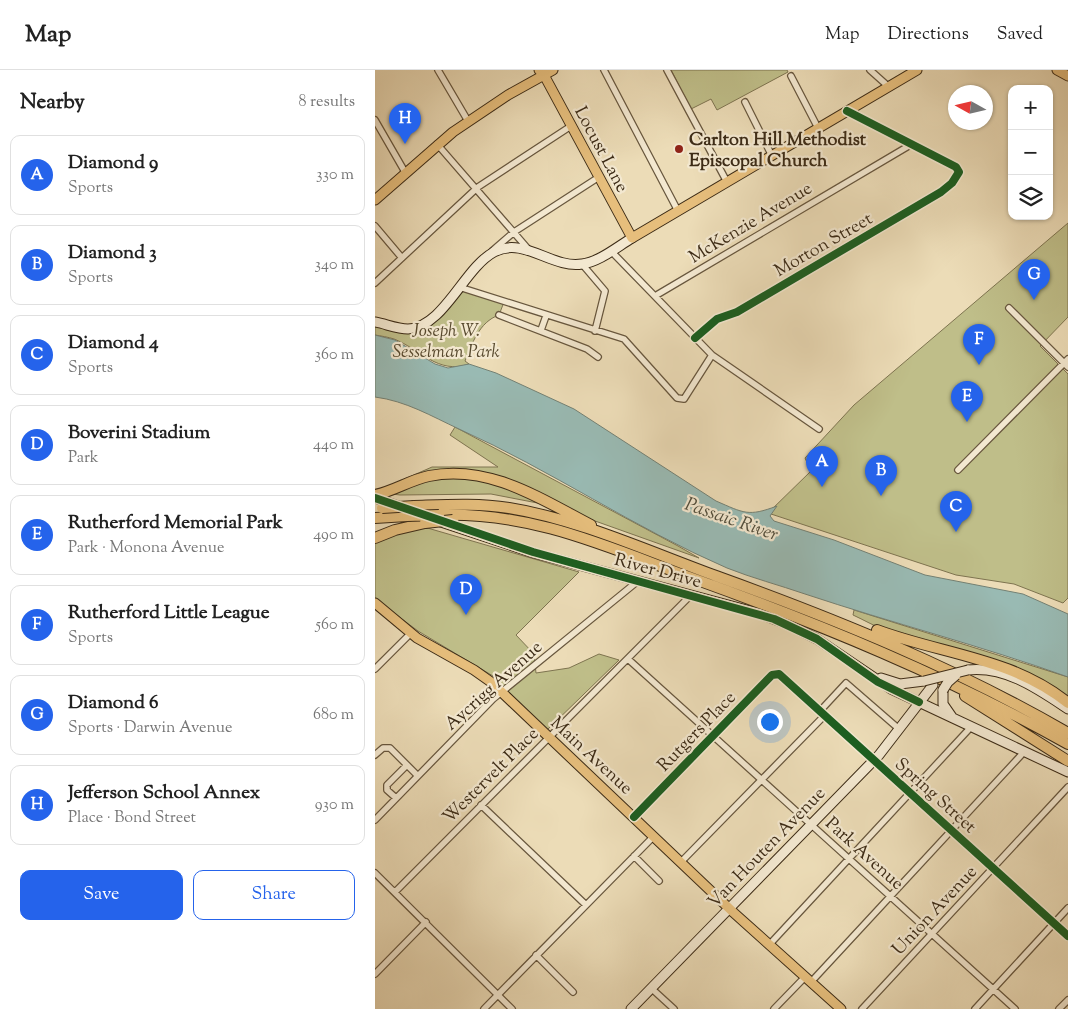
<!DOCTYPE html>
<meta charset="utf-8">
<style>
:root{--surface:#fff;--page:#f2f2f2;--text:#222;--muted:#767676;--line:#e0e0e0;--accent:#2563eb}
body{margin:0;font-family:"Sorts Mill Goudy",serif;background:var(--page);color:var(--text)}
.controls{position:absolute;right:15px;top:15px;display:grid;overflow:hidden;border-radius:10px;box-shadow:0 1px 4px #0004}
.controls button{width:45px;height:45px;display:grid;place-items:center;padding:0;border:0;border-bottom:1px solid var(--line);background:var(--surface);color:var(--text);font:25px sans-serif}
.compass{position:absolute;left:573px;top:15px;width:45px;height:45px;border-radius:50%;background:var(--surface);box-shadow:0 1px 4px #0004;rotate:278deg}
.you{position:absolute;left:394px;top:651px;width:18px;height:18px;margin:-12px;border:4px solid #fff;border-radius:50%;background:#1a73e8;box-shadow:0 0 0 8px #1a73e833}
.badge{display:grid;place-items:center;width:32px;height:32px;border-radius:50%;background:var(--accent);color:#fff;font-size:16px;font-weight:700}
.pin{position:absolute;translate:-50% -41px;filter:drop-shadow(0 1px 2px #0008)}
.pin::after{content:'';position:absolute;top:26px;width:18px;height:15px;background:inherit;clip-path:polygon(0 0,100% 0,50% 100%)}
.list{margin:0;padding:0;list-style:none}
h2{display:flex;justify-content:space-between;align-items:center;height:65px;margin:0;padding:0 20px;font-size:21px}
h2 small{font-size:16px;font-weight:400;color:var(--muted)}
.list li{display:grid;grid-template-columns:32px 1fr auto;gap:15px;align-items:center;box-sizing:border-box;height:80px;margin:0 10px 10px;padding:0 10px;border:1px solid var(--line);border-radius:10px}
.list b{display:block;font-size:19px;white-space:nowrap}
.list p{margin:0;font-size:16px;white-space:nowrap;color:var(--muted)}
.list em{font-size:16px;font-style:normal;color:var(--muted)}
.actions{display:flex;gap:10px;padding:15px 20px}
.actions a{flex:1;padding:11px 0;border:1px solid var(--accent);border-radius:10px;text-align:center;font-size:18px;color:var(--accent)}
.actions .main{background:var(--accent);color:#fff}
.icon{flex:none;width:28px;height:28px;fill:none;stroke:currentColor;stroke-width:2;stroke-linecap:round;stroke-linejoin:round}
.map{position:relative;flex:none;width:693px;height:939px;overflow:hidden}
header{display:flex;align-items:center;gap:30px;box-sizing:border-box;height:70px;padding:0 25px;background:var(--surface);border-bottom:1px solid var(--line)}
header strong{font-size:24px}
nav{display:flex;gap:28px;margin-inline-start:auto;font-size:18px}
main{display:flex}
aside{flex:1;background:var(--surface)}
.map>svg:first-child{display:block}
</style>
<header>
<strong>Map</strong>
<nav><a>Map</a><a>Directions</a><a>Saved</a></nav>
</header>
<main>
<aside>
<h2>Nearby<small>8 results</small></h2>
<ul class="list">
<li><span class="badge">A</span><div><b>Diamond 9</b><p>Sports</p></div><em>330 m</em></li>
<li><span class="badge">B</span><div><b>Diamond 3</b><p>Sports</p></div><em>340 m</em></li>
<li><span class="badge">C</span><div><b>Diamond 4</b><p>Sports</p></div><em>360 m</em></li>
<li><span class="badge">D</span><div><b>Boverini Stadium</b><p>Park</p></div><em>440 m</em></li>
<li><span class="badge">E</span><div><b>Rutherford Memorial Park</b><p>Park · Monona Avenue</p></div><em>490 m</em></li>
<li><span class="badge">F</span><div><b>Rutherford Little League</b><p>Sports</p></div><em>560 m</em></li>
<li><span class="badge">G</span><div><b>Diamond 6</b><p>Sports · Darwin Avenue</p></div><em>680 m</em></li>
<li><span class="badge">H</span><div><b>Jefferson School Annex</b><p>Place · Bond Street</p></div><em>930 m</em></li>
</ul>
<div class="actions"><a class="main">Save</a><a>Share</a></div>
</aside>
<div class="map">
<svg width="693" height="939" viewBox="0 0 693 939">
<rect width="100%" height="100%" fill="#ecdcb7"/>
<filter id="stains"><feTurbulence type="fractalNoise" baseFrequency=".004" numOctaves="4"/><feColorMatrix values="0 0 0 0 .2 0 0 0 0 .09 0 0 0 0 .02 0 0 0 .5 -.17"/></filter>
<radialGradient id="worn" r=".72"><stop offset=".6" stop-color="#630" stop-opacity="0"/><stop offset="1" stop-color="#630" stop-opacity=".3"/></radialGradient>
<path fill="#bfbe89" stroke="#7e7450" d="M296,0h116l1,2 -71,38 -6,-11 -20,10z
M693,153v94l-28,29 28,28v224l-5,5 -49,-19 -58,-9 -188,-62 43,-42 -6,-13 49,-53z
M84,217l45,15 -5,13c-20,7 -27,29 -34,46l4,3c-31,11 -49,-15 -75,-25 -6,-2 -13,-3 -19,-4v-10l37,8 3,-5 6,-2z
M80,357l223,119 21,12 -146,-52 -62,-12 -91,1 -25,-3 57,-25h66l-48,-32z
M49,457l155,45 -63,63 18,19 2,19 33,-5 30,-14 20,6 -72,70 -54,-54 -75,-45 -43,-32v-57l16,-9z
M479,540l214,67v22c-51,-45 -122,-47 -183,-69 -11,-4 -21,-10 -32,-15z"/>
<path fill="#99bab3" stroke="#748174" d="M0,265l20,5 40,24 13,4 21,-4 27,9 78,36 142,92c28,12 32,16 61,5l-7,10 4,5 60,19 91,35 98,19 45,20v63c-86,-31 -176,-54 -263,-83 -26,-9 -53,-16 -78,-26 -93,-40 -176,-98 -268,-139 -28,-13 -53,-28 -84,-32z"/>
<g fill="none" stroke-linecap="round" stroke-linejoin="round">
<defs>
<path id="street" d="M63,0l30,51
M229,0l74,141
M292,0l60,112
M495,0l19,17
M416,6l27,52
M370,32l27,54
M0,50l30,52
M62,74l92,106
M0,156l27,32
M117,181l22,-19 85,-55
M236,181l101,104 107,74
M207,194l23,27 -10,40
M0,213l103,-96 93,-61
M84,217l165,52 53,59 7,1 28,-44
M280,226l257,-152
M634,238l59,59
M124,245l88,34 11,8
M166,260l5,-14
M320,268l22,-19 20,-7 204,-120 11,-9 7,-11 -3,-5 -109,-56
M583,400l110,-111
M253,589l387,350
M0,599l36,-36
M445,641l26,-28 53,46
M0,685l8,-7h7l28,28
M21,728l-9,-8v-5l20,-20
M106,735l105,100
M259,747l138,-142 7,-1 289,262
M0,750l118,-121 145,-118
M259,786l25,25
M306,792l144,-147
M0,803l137,136
M20,822l296,-297
M394,875l202,-218
M161,885l37,37
M0,904l51,-52
M436,912l213,-230
M276,918l23,21
M109,939l170,-173
M399,939l31,-32
M487,939l206,-222
M600,939l93,-101
M684,939l9,-9"/>
<path id="secondary" d="M0,252c11,2 22,7 33,7 36,-2 56,-61 86,-77 30,-16 58,17 88,12 17,-2 35,-17 50,-26
M0,428l23,8
M66,452l93,31 224,60 29,11 30,15 74,50 177,83
M593,600c38,-4 70,19 100,39
M506,608l19,6 24,-3
M568,620v14l9,13
M256,939l248,-254 54,-70"/>
<path id="primary" d="M164,0l5,5 88,163 285,-168
M682,0l11,6
M0,130l78,-68 55,-37 45,-25
M0,533l42,35 57,32 17,12 243,231 107,96"/>
<path id="highway" d="M0,425c19,-4 35,-15 54,-19 60,-12 112,23 162,49
M39,436c32,-1 63,-3 95,2 69,11 141,44 207,68 122,44 240,92 352,157
M64,445c93,-3 164,30 250,62 131,47 258,99 379,167
M0,448l32,-2
M0,468l20,-8 30,-7
M502,560c64,24 136,28 191,73
M590,626l103,65"/>
</defs>
<use href="#street" stroke="#68573e" stroke-width="8"/>
<use href="#secondary" stroke="#3c2b16" stroke-width="11"/>
<use href="#primary" stroke="#3c2b16" stroke-width="11"/>
<use href="#highway" stroke="#3c2b16" stroke-width="12"/>
<use href="#street" stroke="#f3e8d0" stroke-width="5.5"/>
<use href="#secondary" stroke="#f3e8d0" stroke-width="9"/>
<use href="#primary" stroke="#e6be7c" stroke-width="9"/>
<use href="#highway" stroke="#e6be7c" stroke-width="10"/>
<defs>
<path id="secondary-bridge" d="M549,611l44,-11
M568,620l5,-8 8,-7"/>
<path id="highway-bridge" d="M7,438l32,-2
M32,446l32,-1
M50,453l28,-3"/>
</defs>
<use href="#secondary-bridge" stroke="#3c2b16" stroke-width="11" stroke-linecap="butt"/>
<use href="#highway-bridge" stroke="#3c2b16" stroke-width="12" stroke-linecap="butt"/>
<use href="#secondary-bridge" stroke="#f3e8d0" stroke-width="9"/>
<use href="#highway-bridge" stroke="#e6be7c" stroke-width="10"/>
<defs>
<path id="cycleway" d="M320,268l22,-19 20,-7 204,-120 11,-9 7,-11 -3,-5 -109,-56
M0,428l158,54 241,67 43,20 61,43 41,20
M259,747l138,-142 7,-1 289,262"/>
</defs>
<use href="#cycleway" stroke="#f3e8d0" stroke-width="11"/>
<use href="#cycleway" stroke="#1b5e20" stroke-width="8"/>
</g>
<circle fill="#8f2418" stroke="#f3e8d0" stroke-width="2" cx="304" cy="79" r="5"/>
<g text-anchor="middle" stroke-width="4.5" stroke-linejoin="round" paint-order="stroke">
<g font-size="18" font-weight="bold" fill="#3c2b16" stroke="#f3e8d0" text-anchor="start">
<text x="314" y="75">Carlton Hill Methodist<tspan x="314" dy="21">Episcopal Church</tspan></text>
</g>
<g font-size="18" fill="#3c2b16" stroke="#f3e8d0">
<text transform="translate(227 79) rotate(62)" y="6">Locust Lane</text>
<text transform="translate(375 152) rotate(-31)" y="6">McKenzie Avenue</text>
<text transform="translate(448 174) rotate(-30)" y="6">Morton Street</text>
<text transform="translate(283 500) rotate(15)" y="6">River Drive</text>
<text transform="translate(118 615) rotate(-42)" y="6">Aycrigg Avenue</text>
<text transform="translate(321 661) rotate(-46)" y="6">Rutgers Place</text>
<text transform="translate(217 685) rotate(43)" y="6">Main Avenue</text>
<text transform="translate(115 705) rotate(-45)" y="6">Westervelt Place</text>
<text transform="translate(561 725) rotate(42)" y="6">Spring Street</text>
<text transform="translate(391 777) rotate(-46)" y="6">Van Houten Avenue</text>
<text transform="translate(490 783) rotate(42)" y="6">Park Avenue</text>
<text transform="translate(559 840) rotate(-47)" y="6">Union Avenue</text>
</g>
<g font-size="18" font-style="italic" fill="#56482d" stroke="#f3e8d0">
<text x="71" y="266">Joseph W.<tspan x="71" dy="21">Sesselman Park</tspan></text>
</g>
<g font-size="19" font-style="italic" fill="#534f3d" stroke="#f3e8d0">
<text transform="translate(357 448) rotate(19)" y="7">Passaic River</text>
</g>
</g>
<rect width="100%" height="100%" filter="url(#stains)"/>
<rect width="100%" height="100%" fill="url(#worn)"/>
</svg>
<div class="controls">
<button>+</button>
<button>−</button>
<button><svg class="icon" aria-label="layers" viewBox="0 0 24 24"><path d="M12 4l9 5-9 5-9-5zM3 14l9 5 9-5"/></svg></button>
</div>
<svg class="compass" viewBox="-18 -18 36 36"><path d="M0-13l5 13h-10z" fill="#e53935"/><path d="M0 13l5-13h-10z" fill="#767676"/></svg>
<div class="you"></div>
<div class="pin badge" style="left:447px;top:417px">A</div>
<div class="pin badge" style="left:506px;top:426px">B</div>
<div class="pin badge" style="left:581px;top:462px">C</div>
<div class="pin badge" style="left:91px;top:545px">D</div>
<div class="pin badge" style="left:592px;top:352px">E</div>
<div class="pin badge" style="left:604px;top:295px">F</div>
<div class="pin badge" style="left:659px;top:230px">G</div>
<div class="pin badge" style="left:30px;top:74px">H</div>
</div>
</main>
